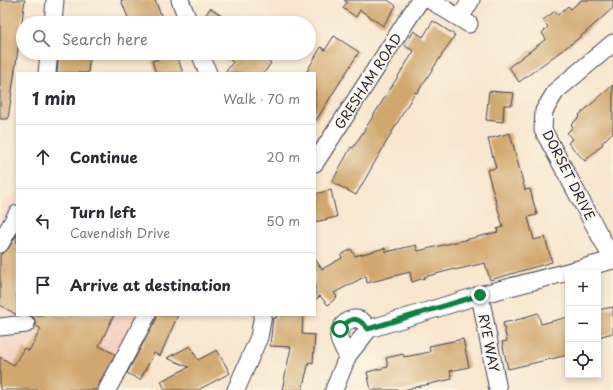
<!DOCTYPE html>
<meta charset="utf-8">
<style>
:root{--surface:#fff;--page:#f7f7f7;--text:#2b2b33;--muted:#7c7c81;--line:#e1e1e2}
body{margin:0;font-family:"Playpen Sans",sans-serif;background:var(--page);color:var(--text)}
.controls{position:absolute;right:12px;bottom:12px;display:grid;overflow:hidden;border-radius:0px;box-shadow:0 2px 6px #0003}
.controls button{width:36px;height:36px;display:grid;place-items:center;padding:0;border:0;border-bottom:1px solid var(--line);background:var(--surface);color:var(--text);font:20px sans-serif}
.stop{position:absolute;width:12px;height:12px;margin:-9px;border:3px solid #0b8043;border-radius:50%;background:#fff}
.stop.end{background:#0b8043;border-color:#fff;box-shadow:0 1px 4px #0008}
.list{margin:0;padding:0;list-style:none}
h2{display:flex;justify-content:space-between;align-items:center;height:52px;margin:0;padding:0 16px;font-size:17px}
h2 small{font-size:13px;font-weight:400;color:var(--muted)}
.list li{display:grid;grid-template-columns:26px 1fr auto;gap:12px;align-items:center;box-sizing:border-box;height:64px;padding:0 16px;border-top:1px solid var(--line)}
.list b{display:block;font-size:15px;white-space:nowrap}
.list p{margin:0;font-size:13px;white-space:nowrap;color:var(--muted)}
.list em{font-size:13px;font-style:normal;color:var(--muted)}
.icon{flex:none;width:22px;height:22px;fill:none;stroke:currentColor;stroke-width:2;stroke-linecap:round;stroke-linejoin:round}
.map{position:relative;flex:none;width:613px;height:390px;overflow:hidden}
.search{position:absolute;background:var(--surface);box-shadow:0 2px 6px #0003;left:16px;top:16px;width:300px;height:44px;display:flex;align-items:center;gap:10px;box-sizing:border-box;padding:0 14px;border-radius:22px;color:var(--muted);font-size:15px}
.panel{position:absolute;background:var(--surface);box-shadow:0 2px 6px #0003;left:16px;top:72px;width:300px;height:244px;border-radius:0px}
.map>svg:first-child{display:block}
</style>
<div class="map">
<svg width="613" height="390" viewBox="0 0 613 390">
<rect width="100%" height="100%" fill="#fcf5e5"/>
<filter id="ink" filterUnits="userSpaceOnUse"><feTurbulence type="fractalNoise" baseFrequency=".025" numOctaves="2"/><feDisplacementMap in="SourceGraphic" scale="8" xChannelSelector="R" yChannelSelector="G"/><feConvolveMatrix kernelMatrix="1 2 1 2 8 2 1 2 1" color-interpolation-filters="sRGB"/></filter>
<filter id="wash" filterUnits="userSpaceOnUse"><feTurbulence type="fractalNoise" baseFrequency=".012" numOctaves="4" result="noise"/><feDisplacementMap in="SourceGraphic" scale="16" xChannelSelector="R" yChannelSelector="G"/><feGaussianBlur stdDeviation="0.9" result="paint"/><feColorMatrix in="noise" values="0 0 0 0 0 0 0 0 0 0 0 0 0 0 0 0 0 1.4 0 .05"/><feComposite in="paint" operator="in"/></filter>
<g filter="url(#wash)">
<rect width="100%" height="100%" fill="#f8e6ce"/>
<path fill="#f5d2c2" d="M17,194v121h135l-36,75h-116v-186z"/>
<g id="blocks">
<path fill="#d0a76e" d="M0,0h25l-17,119h-8z
M121,0h34l9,23h-34z
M344,0h44l8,6 -13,20 -23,-16 -4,7 -13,-9 4,-6z
M581,0h32v8l-34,30 -60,44 -10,-15 37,-28 -4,-6 6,-6 -5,-7 12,-9 3,4 10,-9 3,3z
M210,8l23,15h-32z
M433,21l22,14 -38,58 -2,-1 -59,103 -24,-13 19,-35 2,1 61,-97 -9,-5 9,-15 9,6z
M334,36l25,16 -44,70v-49h-9l15,-26 4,3z
M59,53h31l-2,20h-31z
M156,53h20l7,20h-27l-4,-12 6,-2z
M219,53h37l15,10 -7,10h-39l8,-11z
M613,85v47l-11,11 1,1 -18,17 -17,-18 4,-4 -5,-6 6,-6 -2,-2 9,-9 -1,-1z
M489,91l25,2 -2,12h-8l-1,17 -17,-2z
M510,133l15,57 5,-1 7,26 -9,2 6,23 11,-3 7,25 -62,18 -5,-17 -30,7v-1l-31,8 1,1 -13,4 -2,-10 -43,11 -1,-7 -32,17 3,4 -9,8 -8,-9 -5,4v-41l7,10 20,-11 -1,-3 10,-6 4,7 30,-8 1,4 30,-7 2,6 80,-19 -1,-3 6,-2 -16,-57 9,-2 -8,-29z
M331,190l6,27 -22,5v-28z
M17,234v81l-17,-10v-50l8,-6z
M613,307v26l-15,4v-27z
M538,313l3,11 27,-7v38l-60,14 -6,-27 5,-1 -4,-18 22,-5v-1z
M30,315h84l-15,31 16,8 -17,31 -1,5h-97v-33l14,8 10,-17 5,3 12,-22 -5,-3 -2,-8z
M157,315h21l-18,41 -6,-3 -14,27 -13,-7 29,-53z
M277,315h26l-1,19 13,1 -2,28 -4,-1 -7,28h-20l9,-43 -21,-1 3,-28h3z
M463,339l6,28 -19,4 2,8 -49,11h-32l-4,-18 21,-5 -2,-9 17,-4 1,3 26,-5 -1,-6z
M190,346l8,14 19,-10 13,23 -32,17h-33l-4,-9 28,-14 -22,-9z"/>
</g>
</g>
<g filter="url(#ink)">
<use href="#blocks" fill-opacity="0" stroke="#423f51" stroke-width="1"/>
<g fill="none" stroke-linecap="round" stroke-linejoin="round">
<defs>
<path id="minor" d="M180,0l9,23
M430,0l39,24
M460,18l11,-18
M53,23l2,-23
M200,53l8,20
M47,73l2,-20
M315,163l105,-163
M0,244l17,-30
M613,260l-70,-130 1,-19 12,-20 57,-48
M480,295l18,95
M0,327l26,-3
M348,355c-4,-5 -8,-11 -9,-17 -2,-12 13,-24 23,-17 3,2 5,6 7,8
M107,390l40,-75
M236,390l23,-53 4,-22
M334,390l14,-35 21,-26 111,-34 133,-35"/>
</defs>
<use href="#minor" stroke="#423f51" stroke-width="19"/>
<use href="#minor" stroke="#fff" stroke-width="17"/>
</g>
</g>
<g fill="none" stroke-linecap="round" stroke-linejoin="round" filter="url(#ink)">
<path stroke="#0b8043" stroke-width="5" d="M340,329c11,-13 18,-13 28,0l112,-34"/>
</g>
<g text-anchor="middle" stroke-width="3" stroke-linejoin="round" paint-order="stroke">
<g font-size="13" fill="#22223b" stroke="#fcf5e5">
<text transform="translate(368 81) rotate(-57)" y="5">GRESHAM ROAD</text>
<text transform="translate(569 175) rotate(63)" y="5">DORSET DRIVE</text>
<text transform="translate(489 343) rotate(79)" y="5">RYE WAY</text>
</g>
</g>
</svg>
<div class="controls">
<button>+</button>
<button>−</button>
<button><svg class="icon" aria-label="locate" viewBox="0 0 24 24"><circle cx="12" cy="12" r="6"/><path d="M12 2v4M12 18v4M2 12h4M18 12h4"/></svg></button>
</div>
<div class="stop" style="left:340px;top:329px"></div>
<div class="stop end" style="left:480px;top:295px"></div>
<div class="search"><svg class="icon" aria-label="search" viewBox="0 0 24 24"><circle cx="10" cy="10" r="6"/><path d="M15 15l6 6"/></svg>Search here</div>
<section class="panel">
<h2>1 min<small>Walk · 70 m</small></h2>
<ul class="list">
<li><svg class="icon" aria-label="ahead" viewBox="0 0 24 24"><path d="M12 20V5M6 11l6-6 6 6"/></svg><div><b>Continue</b></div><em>20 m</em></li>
<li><svg class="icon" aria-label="left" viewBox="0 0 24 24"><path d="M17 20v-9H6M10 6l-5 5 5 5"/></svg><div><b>Turn left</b><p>Cavendish Drive</p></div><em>50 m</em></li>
<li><svg class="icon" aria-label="arrive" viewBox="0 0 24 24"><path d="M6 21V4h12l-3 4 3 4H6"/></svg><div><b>Arrive at destination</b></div></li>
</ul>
</section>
</div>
